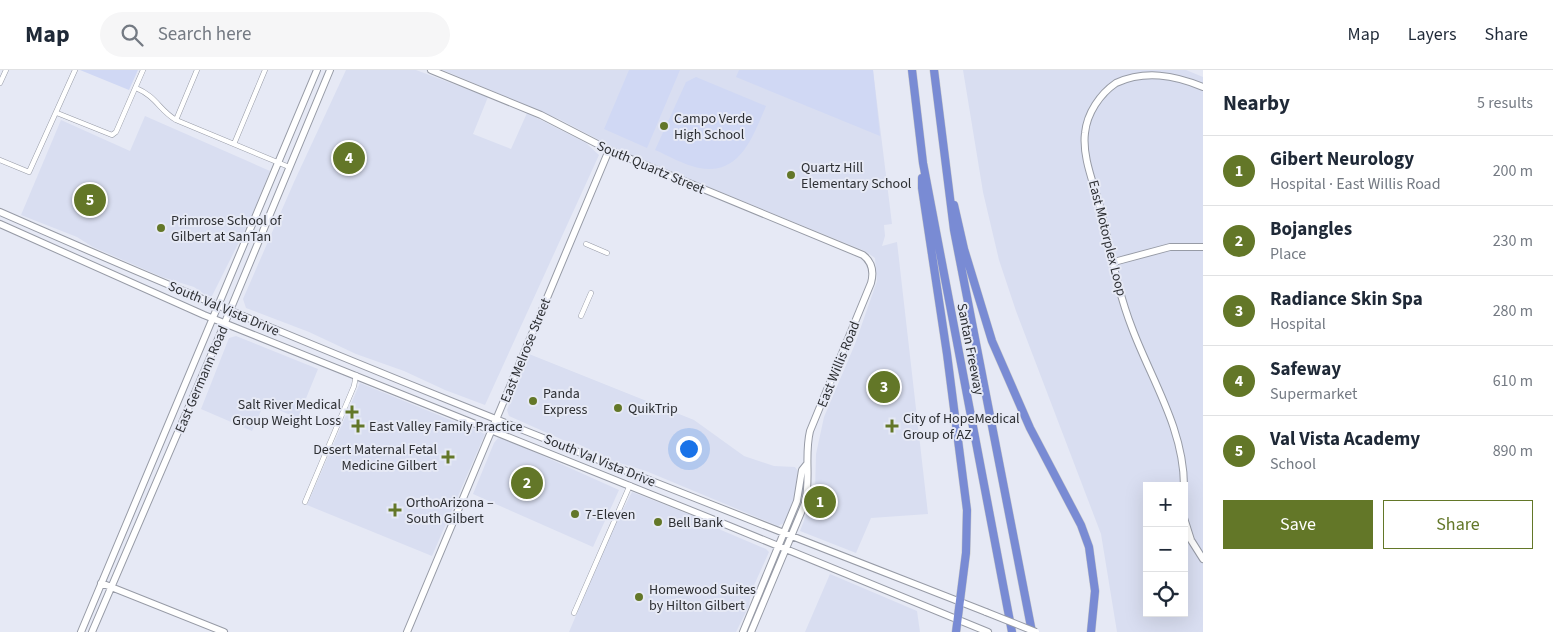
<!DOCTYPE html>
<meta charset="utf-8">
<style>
:root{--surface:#fff;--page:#f6f6f7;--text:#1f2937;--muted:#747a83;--line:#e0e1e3;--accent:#637728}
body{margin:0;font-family:"Source Sans 3",sans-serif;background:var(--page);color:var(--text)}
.controls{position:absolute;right:15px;bottom:15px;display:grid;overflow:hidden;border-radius:0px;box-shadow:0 5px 20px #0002}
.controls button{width:45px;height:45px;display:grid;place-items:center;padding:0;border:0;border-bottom:1px solid var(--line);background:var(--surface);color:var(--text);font:25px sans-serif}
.you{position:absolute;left:688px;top:378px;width:18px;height:18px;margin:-12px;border:4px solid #fff;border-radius:50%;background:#1a73e8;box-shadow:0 0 0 8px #1a73e833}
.badge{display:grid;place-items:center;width:32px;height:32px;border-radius:50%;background:var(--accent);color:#fff;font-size:16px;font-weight:700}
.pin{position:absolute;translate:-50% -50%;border:2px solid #fff;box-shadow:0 1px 5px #0006}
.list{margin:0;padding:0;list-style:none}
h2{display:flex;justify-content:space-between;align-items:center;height:65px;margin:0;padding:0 20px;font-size:21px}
h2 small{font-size:16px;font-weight:400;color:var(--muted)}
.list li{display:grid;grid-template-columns:32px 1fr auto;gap:15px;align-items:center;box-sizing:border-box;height:70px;padding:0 20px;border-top:1px solid var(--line)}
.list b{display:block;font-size:19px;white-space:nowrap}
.list p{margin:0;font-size:16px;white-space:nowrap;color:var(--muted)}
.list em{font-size:16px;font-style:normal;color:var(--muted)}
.actions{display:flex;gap:10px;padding:15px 20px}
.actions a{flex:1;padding:11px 0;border:1px solid var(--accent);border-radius:0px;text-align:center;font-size:18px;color:var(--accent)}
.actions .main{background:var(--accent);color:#fff}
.icon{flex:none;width:28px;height:28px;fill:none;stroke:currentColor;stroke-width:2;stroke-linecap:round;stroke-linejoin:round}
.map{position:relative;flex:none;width:1203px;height:562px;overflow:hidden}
header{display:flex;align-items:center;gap:30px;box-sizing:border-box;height:70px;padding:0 25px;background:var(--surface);border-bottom:1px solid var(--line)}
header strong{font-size:24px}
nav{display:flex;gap:28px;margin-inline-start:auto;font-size:18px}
.search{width:350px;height:45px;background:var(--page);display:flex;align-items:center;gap:12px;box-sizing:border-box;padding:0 18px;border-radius:28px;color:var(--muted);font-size:19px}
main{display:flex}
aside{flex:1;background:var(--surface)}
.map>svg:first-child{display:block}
</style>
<header>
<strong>Map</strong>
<div class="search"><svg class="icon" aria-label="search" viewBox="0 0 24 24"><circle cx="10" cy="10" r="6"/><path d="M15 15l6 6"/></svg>Search here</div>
<nav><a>Map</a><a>Layers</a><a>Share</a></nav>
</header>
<main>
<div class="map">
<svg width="1203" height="562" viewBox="0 0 1203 562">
<rect width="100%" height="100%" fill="#e6e9f5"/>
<path fill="#d9def1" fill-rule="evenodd" d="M346,0h70l72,27 -15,37 38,15 16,-36 59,30 13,12 -114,250 -40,-15 -41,-19 -48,-17 -47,-22 -63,-24 -3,-9 51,-117z
M443,0h430l19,154 -8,1 1,11 -3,10 15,-4 31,272 -57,4 -15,35 -56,-22 15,-39 1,-38 8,-37 31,-73 22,-63 -2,-23 -10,-7 -247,-101 -57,-30z
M963,0h223l17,7v555h-86l-16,-98 -85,-223 -17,-51 -16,-68zM1147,416h37v127h-37z
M145,46l125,55 -20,49 -38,76h-5l-13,-9 -32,-10 -69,-30 -16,-10 -56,-22 40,-95 69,31z
M236,266l82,33 -20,49 -34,-14 -12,27 -51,-22 28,-71z
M529,284l165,66 50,36 30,10 21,1 3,4 -3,25 -11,27 -6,3 -132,-55 -33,-10 -35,-17 -15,-4 -54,-24 -2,-6z
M360,313l125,51 -53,122 -125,-51z
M498,368l7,1 114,51 -26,57 -120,-53 21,-51z
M632,422l80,31 9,7 45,19 3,3 -18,40 -2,14 -13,26h-167l41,-97z
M830,504l87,37 3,21h-115z"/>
<path fill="#d0d8f4" d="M80,0h58l-9,20z
M629,0h51l-33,78 -43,-19z
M739,0h134l7,66 -144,-59z
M696,7l70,29c-13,30 -26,70 -67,62 -15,-3 -30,-12 -44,-18l31,-68z"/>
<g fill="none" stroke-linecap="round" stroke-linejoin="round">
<defs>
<path id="street" d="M0,13l6,-13
M136,18c21,9 23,22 40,32l113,47
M57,43l55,22 4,-3 27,-62
M176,50l21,-50
M234,74l31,-74
M0,90l29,12 46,-102
M586,174l21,9
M581,246l10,-23
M305,432l49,-116 2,-11
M574,543l56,-128"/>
<path id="secondary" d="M431,0l110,45 68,35 254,105c9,7 11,17 8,28l-61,148c-6,25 1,47 -5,72l-54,129
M0,142c325,143 656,271 986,400
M0,154l204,91 523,210 261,107
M1114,192l56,-15h33
M1184,416c0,-57 -33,-107 -52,-158 -15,-38 -22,-81 -32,-121 -6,-23 -18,-50 -15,-74 2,-20 15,-39 31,-50 29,-13 58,-8 87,4
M1184,448l7,22 12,19
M101,513l123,49
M81,562l236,-562
M92,562l129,-300 109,-262
M407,562l202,-482
M743,562l54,-131 5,-31 4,-5"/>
<path id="highway" d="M912,0l11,93 89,469
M934,0l20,160 78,402
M922,108v10l25,166 20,156 -1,43 -10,79
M954,135l10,44 28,92 38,87 51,97 8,22 6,44 -4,41"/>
</defs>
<use href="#street" stroke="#979ba6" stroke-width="5.5"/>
<use href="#secondary" stroke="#979ba6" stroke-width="8"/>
<use href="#highway" stroke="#c8c9ca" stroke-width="9"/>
<use href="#street" stroke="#fff" stroke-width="4.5"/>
<use href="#secondary" stroke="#fff" stroke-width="6"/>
<use href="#highway" stroke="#798bd4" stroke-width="8"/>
<defs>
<path id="secondary-bridge" d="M986,542l50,20"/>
</defs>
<use href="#secondary-bridge" stroke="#979ba6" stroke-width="8" stroke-linecap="butt"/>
<use href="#secondary-bridge" stroke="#fff" stroke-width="6"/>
</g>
<g fill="#637728" stroke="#e6e9f5" stroke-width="2">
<circle cx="664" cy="56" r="5"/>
<circle cx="791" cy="105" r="5"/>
<circle cx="161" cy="158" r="5"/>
<circle cx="533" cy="331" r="5"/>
<circle cx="618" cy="338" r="5"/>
<path d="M349.5 334.5h5v5h5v5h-5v5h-5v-5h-5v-5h5z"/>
<path d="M355.5 348.5h5v5h5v5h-5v5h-5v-5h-5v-5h5z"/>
<path d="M889.5 348.5h5v5h5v5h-5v5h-5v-5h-5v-5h5z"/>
<path d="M445.5 379.5h5v5h5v5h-5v5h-5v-5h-5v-5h5z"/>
<path d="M392.5 432.5h5v5h5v5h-5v5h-5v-5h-5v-5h5z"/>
<circle cx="575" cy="444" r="5"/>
<circle cx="658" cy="452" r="5"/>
<circle cx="639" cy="527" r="5"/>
</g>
<g text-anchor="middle" stroke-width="4" stroke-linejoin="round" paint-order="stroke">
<g font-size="14" fill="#2d2f33" stroke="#e6e9f5" text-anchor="start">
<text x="674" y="53">Campo Verde<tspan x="674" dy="16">High School</tspan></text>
<text x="801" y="102">Quartz Hill<tspan x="801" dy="16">Elementary School</tspan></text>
<text x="171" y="155">Primrose School of<tspan x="171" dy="16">Gilbert at SanTan</tspan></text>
<text x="543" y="328">Panda<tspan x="543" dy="16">Express</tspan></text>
<text x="341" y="339" text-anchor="end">Salt River Medical<tspan x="341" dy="16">Group Weight Loss</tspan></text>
<text x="628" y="343">QuikTrip</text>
<text x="903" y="353">City of HopeMedical<tspan x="903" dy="16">Group of AZ</tspan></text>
<text x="369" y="361">East Valley Family Practice</text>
<text x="437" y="384" text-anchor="end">Desert Maternal Fetal<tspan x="437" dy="16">Medicine Gilbert</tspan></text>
<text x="406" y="437">OrthoArizona –<tspan x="406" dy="16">South Gilbert</tspan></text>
<text x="585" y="449">7-Eleven</text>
<text x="668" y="457">Bell Bank</text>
<text x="649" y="524">Homewood Suites<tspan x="649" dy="16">by Hilton Gilbert</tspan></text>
</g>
<g font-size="14" fill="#2d2f33" stroke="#e6e9f5">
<text transform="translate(651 97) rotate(23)" y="5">South Quartz Street</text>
<text transform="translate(1108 168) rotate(76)" y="5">East Motorplex Loop</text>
<text transform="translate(224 238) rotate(23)" y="5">South Val Vista Drive</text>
<text transform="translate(971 279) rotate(79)" y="5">Santan Freeway</text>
<text transform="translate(525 280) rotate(-68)" y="5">East Melrose Street</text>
<text transform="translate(838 294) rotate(-68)" y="5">East Willis Road</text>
<text transform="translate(201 309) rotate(-67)" y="5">East Germann Road</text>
<text transform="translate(600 390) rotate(22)" y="5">South Val Vista Drive</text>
</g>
</g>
</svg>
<div class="controls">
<button>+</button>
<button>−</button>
<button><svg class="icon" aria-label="locate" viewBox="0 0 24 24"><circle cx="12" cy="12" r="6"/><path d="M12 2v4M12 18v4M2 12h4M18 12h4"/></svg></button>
</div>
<div class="you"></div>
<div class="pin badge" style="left:820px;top:432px">1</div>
<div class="pin badge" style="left:527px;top:413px">2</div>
<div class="pin badge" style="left:884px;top:317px">3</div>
<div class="pin badge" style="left:349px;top:88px">4</div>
<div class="pin badge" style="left:90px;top:130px">5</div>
</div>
<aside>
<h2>Nearby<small>5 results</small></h2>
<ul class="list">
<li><span class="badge">1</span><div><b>Gibert Neurology</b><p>Hospital · East Willis Road</p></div><em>200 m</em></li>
<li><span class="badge">2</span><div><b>Bojangles</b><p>Place</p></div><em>230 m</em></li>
<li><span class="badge">3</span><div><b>Radiance Skin Spa</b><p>Hospital</p></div><em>280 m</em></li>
<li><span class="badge">4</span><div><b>Safeway</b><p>Supermarket</p></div><em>610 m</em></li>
<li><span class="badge">5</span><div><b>Val Vista Academy</b><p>School</p></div><em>890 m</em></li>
</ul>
<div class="actions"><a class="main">Save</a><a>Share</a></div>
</aside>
</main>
